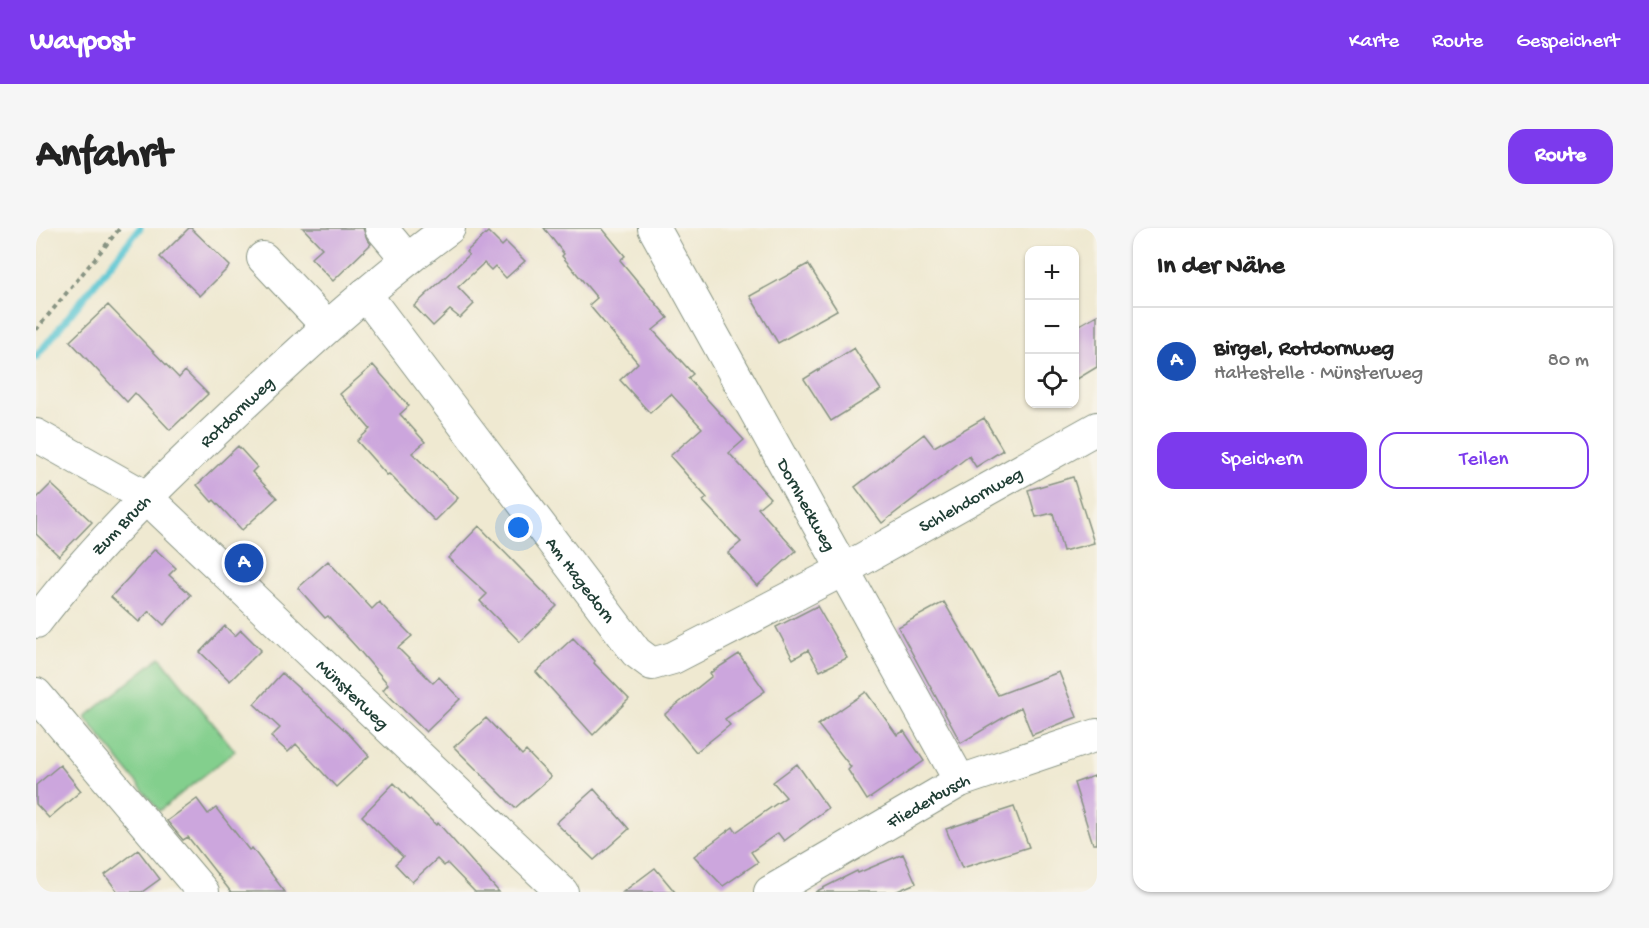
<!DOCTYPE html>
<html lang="de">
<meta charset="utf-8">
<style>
:root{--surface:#fff;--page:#f6f6f6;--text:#222;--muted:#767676;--line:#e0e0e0;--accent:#7c3aed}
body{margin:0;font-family:"Gochi Hand",sans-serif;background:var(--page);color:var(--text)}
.controls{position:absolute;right:18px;top:18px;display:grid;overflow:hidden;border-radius:12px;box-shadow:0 2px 4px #0004}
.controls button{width:54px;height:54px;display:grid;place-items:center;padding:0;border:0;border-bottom:2px solid var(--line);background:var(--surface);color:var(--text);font:30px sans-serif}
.you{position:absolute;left:483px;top:300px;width:21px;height:21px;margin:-15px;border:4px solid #fff;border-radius:50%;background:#1a73e8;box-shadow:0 0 0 9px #1a73e833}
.badge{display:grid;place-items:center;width:39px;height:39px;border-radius:50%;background:var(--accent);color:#fff;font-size:20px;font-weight:700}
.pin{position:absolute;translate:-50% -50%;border:3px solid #fff;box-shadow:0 2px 6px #0006}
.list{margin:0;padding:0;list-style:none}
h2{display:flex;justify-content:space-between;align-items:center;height:78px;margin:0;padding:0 24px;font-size:26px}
h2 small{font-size:20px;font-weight:400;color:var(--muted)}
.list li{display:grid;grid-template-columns:39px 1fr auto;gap:18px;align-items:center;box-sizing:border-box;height:108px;padding:0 24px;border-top:2px solid var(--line)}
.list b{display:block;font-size:22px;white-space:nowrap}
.list p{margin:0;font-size:20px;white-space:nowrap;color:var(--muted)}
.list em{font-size:20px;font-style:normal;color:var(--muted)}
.actions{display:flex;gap:12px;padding:18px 24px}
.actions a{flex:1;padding:14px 0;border:2px solid var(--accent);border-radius:18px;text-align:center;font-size:21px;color:var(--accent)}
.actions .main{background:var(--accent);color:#fff}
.icon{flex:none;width:33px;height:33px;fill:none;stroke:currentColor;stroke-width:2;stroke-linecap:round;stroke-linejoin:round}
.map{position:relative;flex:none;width:1061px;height:664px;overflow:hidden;border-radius:18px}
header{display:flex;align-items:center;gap:36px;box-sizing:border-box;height:84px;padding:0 30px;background:var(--accent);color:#fff}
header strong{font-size:28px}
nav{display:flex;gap:33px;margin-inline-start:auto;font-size:21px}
.intro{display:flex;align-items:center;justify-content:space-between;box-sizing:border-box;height:144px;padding:0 36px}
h1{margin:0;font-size:42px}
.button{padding:15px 27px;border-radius:18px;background:var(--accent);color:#fff;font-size:21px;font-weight:700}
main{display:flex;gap:36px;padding:0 36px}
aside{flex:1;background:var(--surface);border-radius:18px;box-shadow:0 2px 4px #0004}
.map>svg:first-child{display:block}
</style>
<header>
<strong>Waypost</strong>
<nav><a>Karte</a><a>Route</a><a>Gespeichert</a></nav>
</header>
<div class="intro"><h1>Anfahrt</h1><a class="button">Route</a></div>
<main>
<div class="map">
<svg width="1061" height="664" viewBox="0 0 1061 664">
<rect width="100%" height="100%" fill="#f7f3e8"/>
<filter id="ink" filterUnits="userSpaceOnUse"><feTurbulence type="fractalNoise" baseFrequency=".0167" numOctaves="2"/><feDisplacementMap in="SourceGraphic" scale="12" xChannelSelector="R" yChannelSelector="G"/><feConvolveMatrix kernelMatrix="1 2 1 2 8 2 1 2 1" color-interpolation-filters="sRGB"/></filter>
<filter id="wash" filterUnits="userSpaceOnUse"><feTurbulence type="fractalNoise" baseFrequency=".008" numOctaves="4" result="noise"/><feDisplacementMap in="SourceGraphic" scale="24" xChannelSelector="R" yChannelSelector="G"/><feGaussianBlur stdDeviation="1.35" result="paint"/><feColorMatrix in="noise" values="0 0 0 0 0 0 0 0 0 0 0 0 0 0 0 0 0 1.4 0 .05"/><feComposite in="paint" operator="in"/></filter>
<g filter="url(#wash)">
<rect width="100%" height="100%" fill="#efe9d1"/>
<path fill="#83cf8d" stroke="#518660" stroke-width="1.5" d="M124,429l75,94 -76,60 -74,-94z"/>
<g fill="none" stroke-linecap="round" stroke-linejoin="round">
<path stroke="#5ac6d3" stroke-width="7" d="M0,129l104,-129"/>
</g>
<g id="blocks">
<path fill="#cca6dd" d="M153,0h2l39,38 -30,30 -40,-39z
M267,0h60l4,11 4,5 -38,37 -22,-23 11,-10z
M508,0h58l23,28 -5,4 48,58 -15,12 40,44 -5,4 56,62 -15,13 41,45 -12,10 38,43 -39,35 -29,-33 13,-11 -38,-41 4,-3 -37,-42 32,-28 -31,-34 -21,19 -30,-33 18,-17 -49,-58 8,-7 -35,-42 2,-2z
M452,4l14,14 4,-4 19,19 -19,17 -11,-12 -4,4 -7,-7 -26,24 16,17 -14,14 -10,-8 -17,16 -19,-20 55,-51 -3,-3z
M772,36l29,46 -59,33 -28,-47z
M72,77l71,73 6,-7 23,23 -38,36 -35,-37 -8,9 -57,-61z
M1061,87v52l-23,14v-53z
M818,120l27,42 -50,31 -27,-42z
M337,137l36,41 -9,8 25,28 -13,11 46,45 -23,23 -46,-47 -2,1 -30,-34 13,-12 -30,-35z
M948,190l19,32 -27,17 -7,-11 -87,67 -27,-36 69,-53 10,13z
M202,218l19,21 -5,5 25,26 -35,32 -28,-30 -2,2 -15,-17z
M1037,249l21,66 -31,8 -10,-38 -17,4 -8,-27z
M15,256l41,38 -33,34 -23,-22v-35z
M443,298l78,80 -37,36 -40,-41 7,-7 -39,-36z
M119,321l21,19 -7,7 22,20 -27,30 -15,-14 -10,11 -28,-25z
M292,333l44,48 7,-7 33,34 -14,12 35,35 6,-6 21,22 -34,33 -43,-42 5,-6 -30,-35 -30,-33 -3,2 -27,-30z
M908,374l54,93 61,-23 18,45 -45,18 -11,-28 -60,36 -63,-116z
M781,378l30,52 -27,13 -12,-21 -15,9 -17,-32z
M189,398l10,10 6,-6 20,20 -31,31 -30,-29z
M537,410l22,23 -1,2 35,36 -36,36 -57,-63z
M703,426l26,37 -40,28 5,6 -34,27 -31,-38 47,-38 -2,-3z
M246,445l66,60 21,23 -33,31 -40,-43 -8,8 -17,-15 9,-9 -26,-24z
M830,464l31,43 7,-4 20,30 -57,39 -19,-30 3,-3 -33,-42z
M450,490l36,37 4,-4 25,26 -36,31 -61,-61z
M761,536l31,44 -44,33 -6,-8 -27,19 7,10 -35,24 -29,-30 39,-29 3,5 50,-35 -13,-15z
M24,537l21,26 -32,27 -13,-14v-19z
M1061,547v69h-4l-19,-61z
M358,555l42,42 2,-2 61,69h-24l-28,-29 -3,3 -7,-7 -25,23 -17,-18 8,-7 -41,-41z
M558,561l35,40 -35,31 -38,-37z
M161,571l11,15 8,-6 33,42 3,-2 33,44h-54l-43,-55 -5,3 -16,-19z
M978,579l15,40 -67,21 -16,-39z
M102,622l22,29 -18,13h-24l-13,-17z
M867,626l13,29 -21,9h-80l42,-21 1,2z
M619,640l20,24h-52z"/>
</g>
</g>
<g filter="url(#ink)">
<use href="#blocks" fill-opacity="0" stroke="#879382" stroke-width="1.5"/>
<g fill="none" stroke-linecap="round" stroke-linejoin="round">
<defs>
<g id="minor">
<path d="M345,0l26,31"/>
<path id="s1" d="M618,0l306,553"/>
<path d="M227,30l64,68"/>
<path id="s2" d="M329,66l271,358 16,12 21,-6 170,-88 254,-142"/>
<path id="s3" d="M0,207l110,62 416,395"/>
<path id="s4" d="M0,394c57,-75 125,-140 193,-204 71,-67 141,-132 220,-190"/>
<path d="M0,466l167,198"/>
<path id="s5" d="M734,664l190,-111 137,-46"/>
</g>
</defs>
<use href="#minor" stroke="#879382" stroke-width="34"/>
<path stroke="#879382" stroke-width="4" stroke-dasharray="4.5 4.5" stroke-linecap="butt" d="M0,102l84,-102"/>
<use href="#minor" stroke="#fff" stroke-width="32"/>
</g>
</g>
<g text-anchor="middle" stroke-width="6" stroke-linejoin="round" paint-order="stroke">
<g font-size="18" fill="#1f3d34" stroke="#f7f3e8">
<text dy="6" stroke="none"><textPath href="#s4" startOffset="291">Rotdornweg</textPath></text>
<text dy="6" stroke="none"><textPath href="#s2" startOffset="828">Schlehdornweg</textPath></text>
<text dy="6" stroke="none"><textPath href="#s1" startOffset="316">Dornheckweg</textPath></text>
<text dy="6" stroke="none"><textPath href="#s4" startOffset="129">Zum Bruch</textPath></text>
<text dy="6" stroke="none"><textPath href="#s2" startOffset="358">Am Hagedorn</textPath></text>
<text dy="6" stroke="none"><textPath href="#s3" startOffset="412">Münsterweg</textPath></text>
<text dy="6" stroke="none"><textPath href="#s5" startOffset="183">Fliederbusch</textPath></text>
</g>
</g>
</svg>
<div class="controls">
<button>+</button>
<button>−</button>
<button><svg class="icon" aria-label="locate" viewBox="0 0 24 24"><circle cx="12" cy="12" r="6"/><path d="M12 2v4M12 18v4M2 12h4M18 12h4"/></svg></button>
</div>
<div class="you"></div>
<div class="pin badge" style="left:208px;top:335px;background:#1a4fb4">A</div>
</div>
<aside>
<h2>In der Nähe<small></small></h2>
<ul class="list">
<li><span class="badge" style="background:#1a4fb4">A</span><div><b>Birgel, Rotdornweg</b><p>Haltestelle · Münsterweg</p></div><em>80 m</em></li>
</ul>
<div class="actions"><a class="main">Speichern</a><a>Teilen</a></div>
</aside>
</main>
